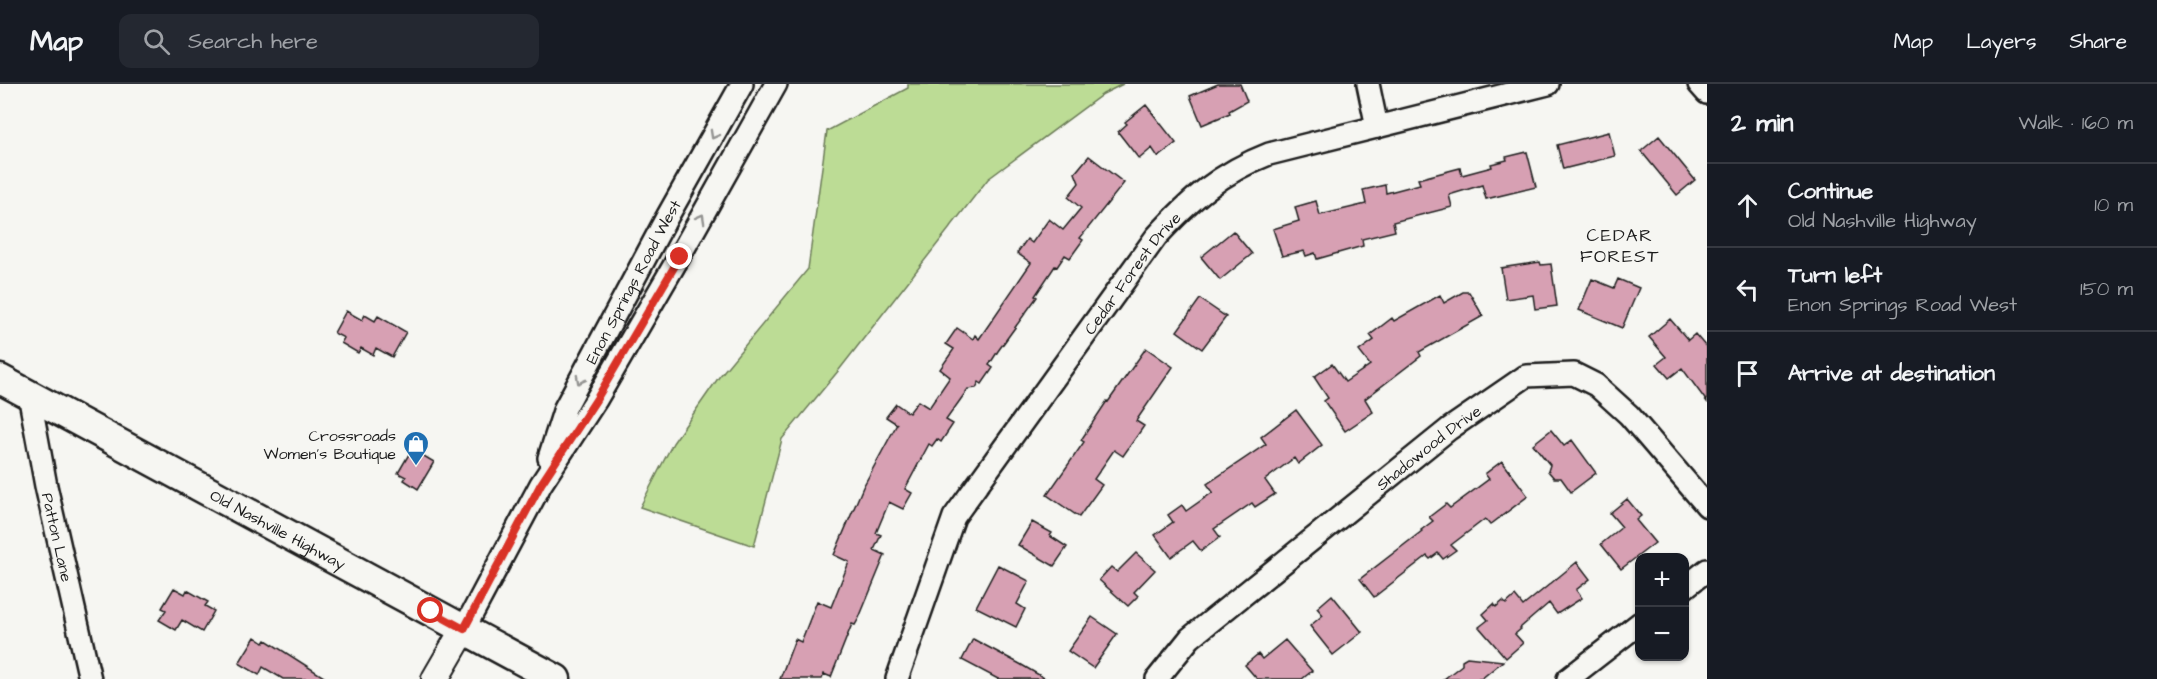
<!DOCTYPE html>
<meta charset="utf-8">
<style>
:root{--surface:#171b24;--page:#242831;--text:#f1f3f6;--muted:#9ea1a6;--line:#363941}
body{margin:0;font-family:"Architects Daughter",sans-serif;background:var(--page);color:var(--text)}
.controls{position:absolute;right:18px;bottom:18px;display:grid;overflow:hidden;border-radius:12px;box-shadow:0 2px 4px #0004}
.controls button{width:54px;height:54px;display:grid;place-items:center;padding:0;border:0;border-bottom:2px solid var(--line);background:var(--surface);color:var(--text);font:30px sans-serif}
.stop{position:absolute;width:18px;height:18px;margin:-14px;border:4px solid #d93025;border-radius:50%;background:#fff}
.stop.end{background:#d93025;border-color:#fff;box-shadow:0 2px 6px #0008}
.list{margin:0;padding:0;list-style:none}
h2{display:flex;justify-content:space-between;align-items:center;height:78px;margin:0;padding:0 24px;font-size:26px}
h2 small{font-size:20px;font-weight:400;color:var(--muted)}
.list li{display:grid;grid-template-columns:39px 1fr auto;gap:18px;align-items:center;box-sizing:border-box;height:84px;padding:0 24px;border-top:2px solid var(--line)}
.list b{display:block;font-size:22px;white-space:nowrap}
.list p{margin:0;font-size:20px;white-space:nowrap;color:var(--muted)}
.list em{font-size:20px;font-style:normal;color:var(--muted)}
.icon{flex:none;width:33px;height:33px;fill:none;stroke:currentColor;stroke-width:2;stroke-linecap:round;stroke-linejoin:round}
.map{position:relative;flex:none;width:1707px;height:595px;overflow:hidden}
header{display:flex;align-items:center;gap:36px;box-sizing:border-box;height:84px;padding:0 30px;background:var(--surface);border-bottom:2px solid var(--line)}
header strong{font-size:28px}
nav{display:flex;gap:33px;margin-inline-start:auto;font-size:21px}
.search{width:420px;height:54px;background:var(--page);display:flex;align-items:center;gap:15px;box-sizing:border-box;padding:0 21px;border-radius:12px;color:var(--muted);font-size:22px}
main{display:flex}
aside{flex:1;background:var(--surface)}
.map>svg:first-child{display:block}
</style>
<header>
<strong>Map</strong>
<div class="search"><svg class="icon" aria-label="search" viewBox="0 0 24 24"><circle cx="10" cy="10" r="6"/><path d="M15 15l6 6"/></svg>Search here</div>
<nav><a>Map</a><a>Layers</a><a>Share</a></nav>
</header>
<main>
<div class="map">
<svg width="1707" height="595" viewBox="0 0 1707 595">
<rect width="100%" height="100%" fill="#f6f6f2"/>
<filter id="ink" filterUnits="userSpaceOnUse"><feTurbulence type="fractalNoise" baseFrequency=".0167" numOctaves="2"/><feDisplacementMap in="SourceGraphic" scale="12" xChannelSelector="R" yChannelSelector="G"/><feConvolveMatrix kernelMatrix="1 2 1 2 8 2 1 2 1" color-interpolation-filters="sRGB"/></filter>
<g filter="url(#ink)">
<path fill="#bcdc95" stroke="#6c7c58" stroke-width="1.5" d="M908,0h215l-20,10 -115,85 -149,191 -57,69 -28,107 -114,-39 33,-64 46,-66 89,-108 19,-138 81,-43z"/>
<path fill="#d7a0b3" stroke="#1c1c1c" stroke-width="1.5" d="M1218,0h22l7,17 -18,10 1,2 -28,12 -12,-29z
M1146,21l30,38 -18,14 -6,-9 -13,11 -21,-27 9,-8 -2,-2z
M1609,48l6,24 -52,13 -6,-24z
M1659,52l36,44 -18,15 -36,-44z
M1527,68l9,35 -50,12 -4,-14 -33,10 3,12 -59,15 2,9 -33,8 1,7 -46,13 -2,-6 -9,3 -2,-5 -22,5 -9,-27 26,-8 -4,-14 21,-6 4,14 46,-11 -3,-14 22,-5 1,8 34,-9 -2,-5 42,-11 2,7 30,-8 -1,-3 16,-4 -1,-3z
M1089,72l35,27 -44,55 3,2 -13,18 -5,-3 -8,12 -2,-1 -20,30 2,1 -39,54 -9,14 4,3 -11,16 -3,-2 -3,6 -8,1 -22,31 7,4 -12,18 -4,-3 -5,7 -3,-2 -24,45 7,4 -9,16 -14,-7 -13,31 5,2 -7,15 11,5 -26,63 -4,7 -3,-1 -21,53 -7,-3 -2,5h-42l15,-40 6,3 16,-41 14,6 18,-45 -15,-7 29,-68 34,-63 -11,-7 10,-13 13,9 9,-12 11,7 21,-31 -10,-8 14,-20 -8,-5 11,-16 16,11 2,-4 4,4 52,-76 -14,-10 10,-14 5,4 17,-24 14,11 18,-22 -13,-11 11,-14 -4,-10z
M1233,147l19,23 -32,26 -19,-23z
M1540,178l1,3 10,-1 6,42 -22,3 -2,-14 -27,4 -5,-31z
M1592,195l22,9 4,-9 21,9 -17,40 -43,-18z
M1463,208h6l14,24 -64,36 2,4 -56,43 8,13 -28,19 -21,-30 4,-3 -14,-21 18,-13 13,18 25,-17 -11,-14 15,-11 -4,-5 22,-17 2,3 46,-26 4,8z
M1200,215l26,18 -24,32 -25,-18z
M346,227l16,9 3,-5 10,6 3,-5 28,16 -14,25 -16,-9 -3,7 -12,-7 -3,5 -17,-10 3,-5 -10,-5z
M1670,235l18,21 7,-6 12,14v54l-25,-34 -13,10 -12,-14 9,-7 -17,-20z
M1146,264l27,19 -37,54 8,5 -21,30 -9,-6 -20,29 8,6 -23,32 -32,-22 37,-53 -3,-2 26,-39 1,1z
M1296,326l26,35 -24,19 -4,-6 -29,22 10,14 -20,13 -3,-4 -38,26 6,8 -19,14 -8,-10 -22,16 -16,-22 18,-13 -5,-7 14,-10 4,6 27,-19 -6,-8 59,-40 -5,-7z
M1551,346l13,16 8,-6 24,33 -25,19 -10,-14h-7l-6,-7 2,-6 -17,-21z
M412,365l22,13 -16,27 -14,-9 2,-3 -8,-4z
M1502,377l26,35 -38,29 -5,-6 -34,26 5,5 -13,9 -5,-6 -8,6 -3,-3 -53,41 -14,-18 62,-48 -1,-1 12,-9 -4,-4 17,-13 4,4 39,-29 -4,-5z
M1627,415l14,17 -5,4 19,23 -34,26 -20,-25 21,-17 -12,-14z
M1032,438l20,11 -2,3 17,11 -13,19 -36,-21z
M1136,469l19,17 -21,22 4,4 -10,10 -29,-26 12,-13 6,5z
M1577,478l13,17 -14,11 6,8 -25,16 -8,-11 -29,25 1,1 -6,5 8,9 -17,15 -27,-31 9,-7 -5,-6 11,-10 2,3 7,-6 3,3 9,-8 8,10z
M998,481l31,16 -12,23 8,5 -9,18 -40,-20z
M174,504l11,6 2,-4 21,12 -3,4 9,5 -12,21 -20,-12 -6,10 -17,-10 7,-10 -4,-2z
M1332,511l30,37 -29,23 -23,-29 13,-11 -6,-7z
M1092,533l25,17 -24,34 -25,-17z
M255,553l9,6 2,-3 61,39h-44l-20,-12 -4,8 -20,-12z
M973,555l47,25 26,15h-48l-36,-19z
M1285,556l27,31 -10,8h-45l-12,-14 13,-11 4,5z
M1467,573l36,4 -22,18h-37l18,-14v-5z"/>
<g fill="none" stroke-linecap="round" stroke-linejoin="round">
<defs>
<g id="minor">
<path d="M1368,0l9,43"/>
<path d="M1699,0l8,9"/>
<path id="s1" d="M29,310l17,92 44,193"/>
<path id="s2" d="M549,374l16,-50 101,-189 76,-135"/>
<path d="M1684,504l23,-18"/>
<path d="M464,545l77,-145 55,-84 83,-143 97,-173"/>
<path id="s3" d="M897,595l57,-162 202,-280c35,-38 64,-64 113,-83l279,-70"/>
<path id="s4" d="M1157,595l33,-41 259,-209 77,-53 48,-2 22,11 33,30 78,91"/>
<path d="M1568,595l72,-56"/>
</g>
<path id="tertiary" d="M435,595l29,-50"/>
<g id="secondary">
<path id="s5" d="M0,295l556,300"/>
</g>
</defs>
<use href="#minor" stroke="#1c1c1c" stroke-width="26"/>
<use href="#tertiary" stroke="#1c1c1c" stroke-width="30"/>
<use href="#secondary" stroke="#1c1c1c" stroke-width="33"/>
<use href="#minor" stroke="#f6f6f2" stroke-width="21"/>
<use href="#tertiary" stroke="#f6f6f2" stroke-width="26"/>
<use href="#secondary" stroke="#f6f6f2" stroke-width="28"/>
</g>
<defs><path id="oneway-chevron" d="M-2-3.5L2.5 0L-2 3.5" fill="none" stroke-width="1.6" stroke-linecap="round" stroke-linejoin="round" transform="scale(1.5)"/></defs>
<g stroke="#949492">
<use href="#oneway-chevron" transform="translate(714 51) rotate(119)"/>
<use href="#oneway-chevron" transform="translate(701 134) rotate(-61)"/>
<use href="#oneway-chevron" transform="translate(580 296) rotate(118)"/>
</g>
</g>
<g fill="none" stroke-linecap="round" stroke-linejoin="round" filter="url(#ink)">
<path stroke="#d93025" stroke-width="8" d="M431,527l33,18 77,-145 55,-84 84,-143"/>
</g>
<defs>
<symbol id="shop-pin" viewBox="-11 -11 22 30"><path d="M0 17L-7.5 6A9.5 9.5 0 1 1 7.5 6Z" fill="#1f6fb2" stroke="#f6f6f2"/><path d="M-5-2.5h2.3a2.7 3.5 0 0 1 5.4 0H5L5.5 6h-11ZM-1.5-2.5h3a1.5 2.3 0 0 0-3 0Z" fill="#fff"/></symbol>
</defs>
<g fill-rule="evenodd">
<use href="#shop-pin" x="401" y="345" width="30" height="40"/>
</g>
<g text-anchor="middle" stroke-width="5" stroke-linejoin="round" paint-order="stroke">
<g font-size="16" fill="#1c1c1c" stroke="#f6f6f2">
<text dy="6" stroke="none"><textPath href="#s3" startOffset="474">Cedar Forest Drive</textPath></text>
<text dy="6" stroke="none"><textPath href="#s2" startOffset="196">Enon Springs Road West</textPath></text>
<text dy="6" stroke="none"><textPath href="#s4" startOffset="358">Shadowood Drive</textPath></text>
<text dy="6" stroke="none"><textPath href="#s5" startOffset="316">Old Nashville Highway</textPath></text>
<text dy="6" stroke="none"><textPath href="#s1" startOffset="146">Patton Lane</textPath></text>
</g>
<g font-size="16" fill="#1c1c1c" stroke="#f6f6f2" text-anchor="end">
<text x="396" y="357">Crossroads<tspan x="396" dy="18">Women's Boutique</tspan></text>
</g>
<g font-size="18" letter-spacing="1.5" fill="#1c1c1c" stroke="#f6f6f2">
<text x="1620" y="157">CEDAR<tspan x="1620" dy="21">FOREST</tspan></text>
</g>
</g>
</svg>
<div class="controls">
<button>+</button>
<button>−</button>
</div>
<div class="stop" style="left:431px;top:527px"></div>
<div class="stop end" style="left:680px;top:173px"></div>
</div>
<aside>
<h2>2 min<small>Walk · 160 m</small></h2>
<ul class="list">
<li><svg class="icon" aria-label="ahead" viewBox="0 0 24 24"><path d="M12 20V5M6 11l6-6 6 6"/></svg><div><b>Continue</b><p>Old Nashville Highway</p></div><em>10 m</em></li>
<li><svg class="icon" aria-label="left" viewBox="0 0 24 24"><path d="M17 20v-9H6M10 6l-5 5 5 5"/></svg><div><b>Turn left</b><p>Enon Springs Road West</p></div><em>150 m</em></li>
<li><svg class="icon" aria-label="arrive" viewBox="0 0 24 24"><path d="M6 21V4h12l-3 4 3 4H6"/></svg><div><b>Arrive at destination</b></div></li>
</ul>
</aside>
</main>
